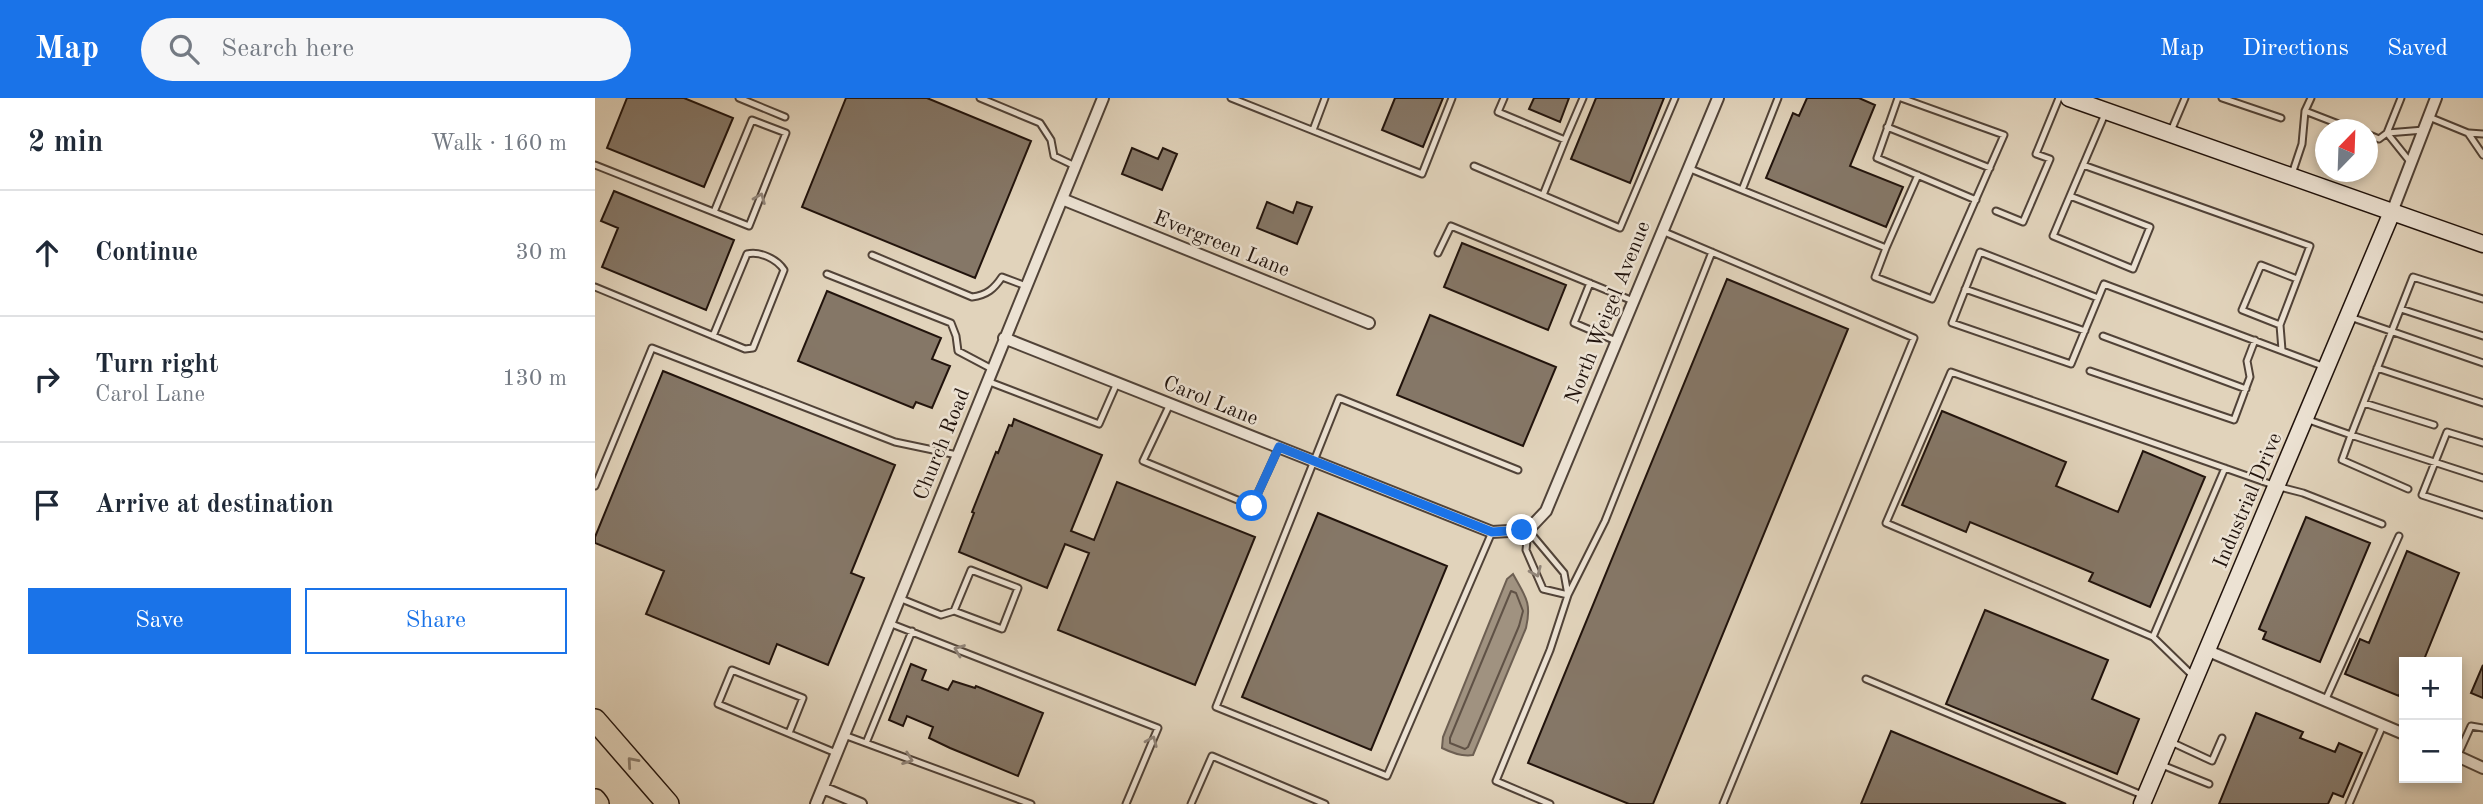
<!DOCTYPE html>
<meta charset="utf-8">
<style>
:root{--surface:#fff;--page:#f6f6f7;--text:#1f2937;--muted:#747a83;--line:#e0e1e3;--accent:#1a73e8}
body{margin:0;font-family:"Old Standard TT",serif;background:var(--page);color:var(--text)}
.controls{position:absolute;right:21px;bottom:21px;display:grid;overflow:hidden;border-radius:0px;box-shadow:0 4px 10px #0003}
.controls button{width:63px;height:63px;display:grid;place-items:center;padding:0;border:0;border-bottom:2px solid var(--line);background:var(--surface);color:var(--text);font:35px sans-serif}
.compass{position:absolute;left:1720px;top:21px;width:63px;height:63px;border-radius:50%;background:var(--surface);box-shadow:0 4px 10px #0003;rotate:23deg}
.stop{position:absolute;width:21px;height:21px;margin:-16px;border:5px solid #1a73e8;border-radius:50%;background:#fff}
.stop.end{background:#1a73e8;border-color:#fff;box-shadow:0 2px 7px #0008}
.list{margin:0;padding:0;list-style:none}
h2{display:flex;justify-content:space-between;align-items:center;height:91px;margin:0;padding:0 28px;font-size:30px}
h2 small{font-size:23px;font-weight:400;color:var(--muted)}
.list li{display:grid;grid-template-columns:46px 1fr auto;gap:21px;align-items:center;box-sizing:border-box;height:126px;padding:0 28px;border-top:2px solid var(--line)}
.list b{display:block;font-size:26px;white-space:nowrap}
.list p{margin:0;font-size:23px;white-space:nowrap;color:var(--muted)}
.list em{font-size:23px;font-style:normal;color:var(--muted)}
.actions{display:flex;gap:14px;padding:21px 28px}
.actions a{flex:1;padding:16px 0;border:2px solid var(--accent);border-radius:0px;text-align:center;font-size:24px;color:var(--accent)}
.actions .main{background:var(--accent);color:#fff}
.icon{flex:none;width:38px;height:38px;fill:none;stroke:currentColor;stroke-width:2;stroke-linecap:round;stroke-linejoin:round}
.map{position:relative;flex:none;width:1888px;height:706px;overflow:hidden}
header{display:flex;align-items:center;gap:42px;box-sizing:border-box;height:98px;padding:0 35px;background:var(--accent);color:#fff}
header strong{font-size:33px}
nav{display:flex;gap:38px;margin-inline-start:auto;font-size:24px}
.search{width:490px;height:63px;background:var(--page);display:flex;align-items:center;gap:18px;box-sizing:border-box;padding:0 24px;border-radius:38px;color:var(--muted);font-size:26px}
main{display:flex}
aside{flex:1;background:var(--surface)}
.map>svg:first-child{display:block}
</style>
<header>
<strong>Map</strong>
<div class="search"><svg class="icon" aria-label="search" viewBox="0 0 24 24"><circle cx="10" cy="10" r="6"/><path d="M15 15l6 6"/></svg>Search here</div>
<nav><a>Map</a><a>Directions</a><a>Saved</a></nav>
</header>
<main>
<aside>
<h2>2 min<small>Walk · 160 m</small></h2>
<ul class="list">
<li><svg class="icon" aria-label="ahead" viewBox="0 0 24 24"><path d="M12 20V5M6 11l6-6 6 6"/></svg><div><b>Continue</b></div><em>30 m</em></li>
<li><svg class="icon" aria-label="right" viewBox="0 0 24 24"><path d="M7 20v-9h11M14 6l5 5-5 5"/></svg><div><b>Turn right</b><p>Carol Lane</p></div><em>130 m</em></li>
<li><svg class="icon" aria-label="arrive" viewBox="0 0 24 24"><path d="M6 21V4h12l-3 4 3 4H6"/></svg><div><b>Arrive at destination</b></div></li>
</ul>
<div class="actions"><a class="main">Save</a><a>Share</a></div>
</aside>
<div class="map">
<svg width="1888" height="706" viewBox="0 0 1888 706">
<rect width="100%" height="100%" fill="#e1d3bb"/>
<filter id="stains"><feTurbulence type="fractalNoise" baseFrequency=".00286" numOctaves="4"/><feColorMatrix values="0 0 0 0 .2 0 0 0 0 .09 0 0 0 0 .02 0 0 0 .5 -.17"/></filter>
<radialGradient id="worn" r=".72"><stop offset=".6" stop-color="#630" stop-opacity="0"/><stop offset="1" stop-color="#630" stop-opacity=".3"/></radialGradient>
<path fill="#a09280" stroke="#6d5f52" stroke-width="2" d="M918,476c12,22 19,28 13,54l-53,127c-11,2 -21,-2 -31,-7l1,-11 64,-158z"/>
<g fill="none" stroke-linecap="round" stroke-linejoin="round">
<path stroke="#605246" stroke-width="2" d="M916,493l5,2 7,18 -4,15 -51,121 -3,2 -15,-6v-5z"/>
</g>
<path fill="#857767" stroke="#21130c" stroke-width="2" d="M32,0h57l49,20 -29,69 -97,-39z
M251,0h81l104,43 -56,137 -173,-71z
M800,0h48l-20,49 -41,-17z
M939,0h35l-9,24 -31,-13z
M1001,0h68l-34,85 -59,-24z
M1212,0h52l16,7 -25,61 53,21 -17,40 -120,-49 27,-65 6,3z
M537,50l26,11 5,-11 14,6 -15,36 -40,-16z
M19,93l120,49 -28,70 -104,-43 16,-39 -17,-7z
M672,104l26,11 4,-11 15,5 -15,37 -40,-16z
M867,145l104,42 -18,45 -104,-43z
M1132,181l121,50 -195,475h-24l-101,-41z
M232,193l114,47 -9,21 18,7 -18,42 -16,-6 -3,6 -115,-47z
M835,217l126,52 -33,79 -126,-51z
M68,273l232,94 -44,108 13,5 -36,87 -51,-21 -8,20 -123,-50 18,-43 -69,-28v-6z
M1347,313l124,51 -10,24 62,26 25,-61 62,26 -55,130 -61,-26 4,-8 -123,-51 -4,10 -64,-27z
M419,321l88,36 -31,76 23,9 23,-58 138,55 -60,148 -137,-55 31,-77 -24,-9 -18,44 -88,-36 15,-39 -2,-1 24,-60 2,1 11,-28 3,1z
M723,415l129,53 -76,184 -129,-53z
M1711,419l64,26 -50,119 -57,-23 3,-7 -7,-3z
M1812,453l52,22 -36,89h-19v21l-5,13 -54,-22 15,-35 9,4z
M1390,512l123,50 -16,39 47,20 -22,55 -171,-70z
M316,566l15,6 -4,10 26,10 5,-9 22,7 1,-2 67,27 -25,63 -68,-28 -21,-10 4,-11 -26,-11 -4,10 -14,-6z
M1888,567v33l-12,-5z
M1661,615l47,19 -3,6 35,14 4,-9 23,10 -19,44 -10,-4 -5,11h-109z
M1296,633l175,73h-205z"/>
<g fill="none" stroke-linecap="round" stroke-linejoin="round">
<defs>
<path id="lane" d="M144,0l46,19
M385,0l60,25 11,17 3,16 21,10
M636,0l191,76 30,-76
M909,0l-6,14 67,28 18,-42
M1303,0l-21,60 99,42
M1627,0l59,20
M1710,13l6,-13
M1834,19l39,16 15,22
M1292,29l103,41
M718,32l12,-32
M1576,33l14,-33
M1792,35l24,30
M1792,35l14,-35
M1874,35l14,1
M1772,36l12,5 8,-6 37,-3
M0,67l154,61 37,-93 -34,-13 -38,92
M1488,67l227,81 -30,79 2,25
M879,68l146,62 55,-130
M1093,70l54,22 36,-92
M1697,76l10,-30 3,-33 49,19
M1147,92l144,58 -11,29 57,22 72,-164 -103,-37
M948,97l22,-55
M1475,98l80,31 -17,42 -80,-33c17,-41 35,-82 52,-122
M1401,113l27,11 27,-63 -14,-5 23,-56
M1067,133l252,107 -191,466
M1291,150l32,-73
M843,155l13,-27 182,75
M277,157l100,42c15,-2 22,-8 30,-20l24,9
M232,176l124,49 5,13 2,15 34,18
M995,185l-16,40 42,18
M0,189l150,62 8,-1 31,-78c-7,-11 -24,-19 -37,-16l-34,82
M1370,191l120,42
M1503,200l-118,-46 -28,71 119,41 33,-80 221,83
M1806,211l82,27
M1755,219l133,46
M1685,227l-38,-15 19,-45 36,14
M1508,238l143,53
M1782,270l106,35
M1495,273l144,49 16,-43 -3,-16 8,-21
M392,283l112,43 18,-41
M1769,305l70,22
M575,306l-27,57 109,45 27,-59
M1711,321l45,16 62,-158 70,22
M1888,345l-36,-11 -25,63 61,20
M0,388l57,-138 243,94 62,13
M1813,391l-66,-29 9,-25 132,43
M933,432l36,43 4,22
M933,433l-2,19 17,39 25,6
M897,434l-105,244 -171,-69 123,-309 179,72
M304,500l42,17 13,-4 48,18 16,-41 -47,-18 -17,41
M294,525l269,105 -32,76
M1558,539l72,-169
M1598,578l-40,-39 -267,-114 65,-151 325,114 27,7 79,31
M1271,581l276,116
M1730,603l74,-165
M194,635l14,-35 -71,-28 -14,34 118,49
M249,637l187,69
M1576,644l41,19 10,-23
M271,645l46,-112
M1862,659l14,-31 12,2
M1567,667l47,19
M596,706l21,-48 113,48
M955,706l-54,-23 54,-131 18,-55 37,-74 107,-269
M1754,706l34,-79"/>
<path id="street" d="M467,101l307,124
M1797,114l44,-114
M409,240l488,194 36,-2 18,-19 172,-413
M1611,552l198,84
M1862,658l26,12
M228,690l38,16
M221,706l287,-706"/>
<path id="secondary" d="M1474,0l414,146
M1547,706l250,-592"/>
<path id="highway" d="M0,622l73,84
M0,702l3,4"/>
</defs>
<use href="#lane" stroke="#514338" stroke-width="9"/>
<use href="#street" stroke="#514338" stroke-width="14"/>
<use href="#secondary" stroke="#21130c" stroke-width="19"/>
<use href="#highway" stroke="#21130c" stroke-width="24"/>
<use href="#lane" stroke="#ece2d3" stroke-width="5"/>
<use href="#street" stroke="#ece2d3" stroke-width="10"/>
<use href="#secondary" stroke="#ece2d3" stroke-width="16"/>
<use href="#highway" stroke="#e1d3bb" stroke-width="21"/>
</g>
<defs><path id="oneway-chevron" d="M-2-3.5L2.5 0L-2 3.5" fill="none" stroke-width="1.6" stroke-linecap="round" stroke-linejoin="round" transform="scale(1.75)"/></defs>
<g stroke="#918579">
<use href="#oneway-chevron" transform="translate(165 100) rotate(-68)"/>
<use href="#oneway-chevron" transform="translate(941 474) rotate(67)"/>
<use href="#oneway-chevron" transform="translate(364 552) rotate(-159)"/>
<use href="#oneway-chevron" transform="translate(557 643) rotate(-67)"/>
<use href="#oneway-chevron" transform="translate(313 661) rotate(20)"/>
</g>
<use stroke="#8b7d6c" href="#oneway-chevron" transform="translate(37 664) rotate(-131)"/>
<g fill="none" stroke-linecap="round" stroke-linejoin="round">
<path stroke="#1a73e8" stroke-width="9" d="M657,408l27,-59 213,85 30,-2"/>
</g>
<g text-anchor="middle" stroke-width="5" stroke-linejoin="round" paint-order="stroke">
<g font-size="21" fill="#21130c" stroke="#ece2d3">
<text transform="translate(627 145) rotate(22)" y="7">Evergreen Lane</text>
<text transform="translate(1012 214) rotate(-68)" y="7">North Weigel Avenue</text>
<text transform="translate(616 302) rotate(22)" y="7">Carol Lane</text>
<text transform="translate(346 346) rotate(-68)" y="7">Church Road</text>
<text transform="translate(1652 402) rotate(-67)" y="7">Industrial Drive</text>
</g>
</g>
<rect width="100%" height="100%" filter="url(#stains)"/>
<rect width="100%" height="100%" fill="url(#worn)"/>
</svg>
<div class="controls">
<button>+</button>
<button>−</button>
</div>
<svg class="compass" viewBox="-18 -18 36 36"><path d="M0-13l5 13h-10z" fill="#e53935"/><path d="M0 13l5-13h-10z" fill="#747a83"/></svg>
<div class="stop" style="left:657px;top:408px"></div>
<div class="stop end" style="left:927px;top:432px"></div>
</div>
</main>
